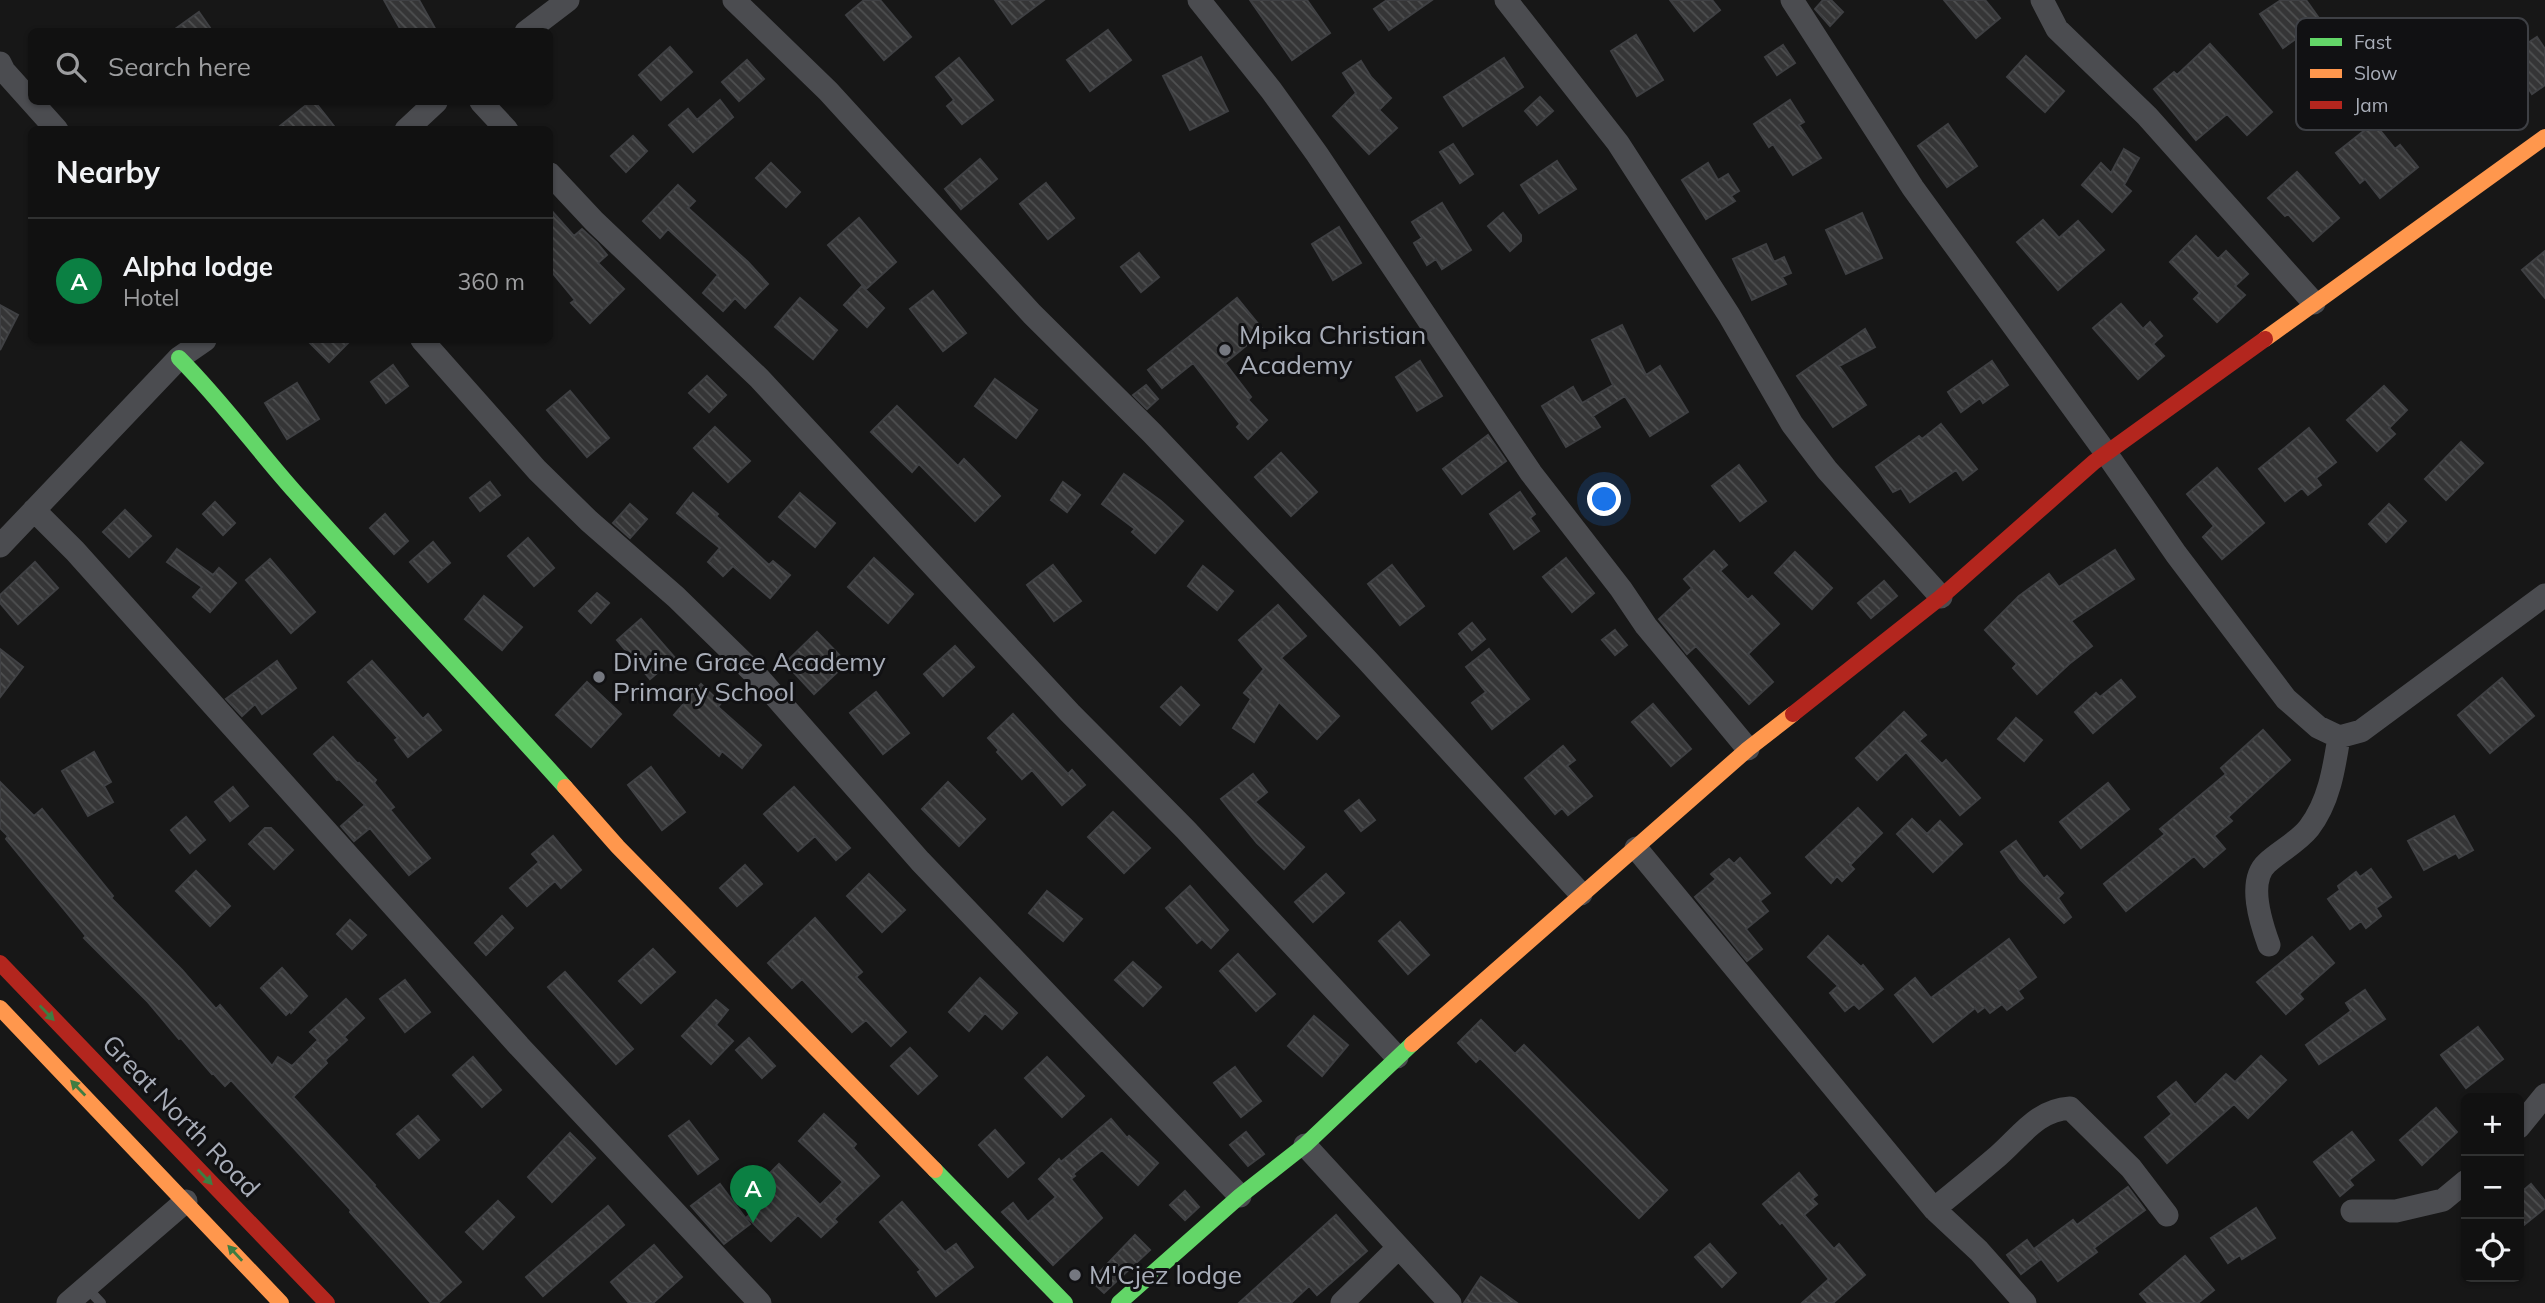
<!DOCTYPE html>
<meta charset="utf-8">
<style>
:root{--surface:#111;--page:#1a1a1a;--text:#f1f3f6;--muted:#9c9d9f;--line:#303131;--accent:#0b8043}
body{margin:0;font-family:Mulish,sans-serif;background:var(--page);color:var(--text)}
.controls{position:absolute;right:21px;bottom:21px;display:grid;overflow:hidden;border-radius:10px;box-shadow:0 2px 5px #0004}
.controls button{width:63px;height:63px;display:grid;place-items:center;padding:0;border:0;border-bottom:2px solid var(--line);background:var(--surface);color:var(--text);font:35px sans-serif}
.you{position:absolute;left:1605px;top:500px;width:24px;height:24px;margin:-18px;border:5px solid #fff;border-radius:50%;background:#1a73e8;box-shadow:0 0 0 10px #1a73e833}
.badge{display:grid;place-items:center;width:46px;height:46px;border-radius:50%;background:var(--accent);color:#fff;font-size:23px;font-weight:700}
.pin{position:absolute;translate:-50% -58px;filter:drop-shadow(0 2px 4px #0008)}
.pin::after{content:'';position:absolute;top:37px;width:24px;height:21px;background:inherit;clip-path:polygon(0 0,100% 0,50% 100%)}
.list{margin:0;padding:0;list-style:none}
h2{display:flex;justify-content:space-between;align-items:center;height:91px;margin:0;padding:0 28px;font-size:30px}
h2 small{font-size:23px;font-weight:400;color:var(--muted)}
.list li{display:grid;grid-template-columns:46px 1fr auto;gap:21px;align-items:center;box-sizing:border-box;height:126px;padding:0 28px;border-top:2px solid var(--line)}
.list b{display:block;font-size:26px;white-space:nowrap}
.list p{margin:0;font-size:23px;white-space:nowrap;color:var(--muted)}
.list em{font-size:23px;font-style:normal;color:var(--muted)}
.icon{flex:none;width:38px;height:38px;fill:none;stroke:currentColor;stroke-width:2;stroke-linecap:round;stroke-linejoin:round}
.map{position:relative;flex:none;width:2545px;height:1303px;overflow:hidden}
.search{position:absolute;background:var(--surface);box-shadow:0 2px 5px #0004;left:28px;top:28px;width:525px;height:77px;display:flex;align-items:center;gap:18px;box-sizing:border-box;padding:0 24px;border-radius:10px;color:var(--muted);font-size:26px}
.panel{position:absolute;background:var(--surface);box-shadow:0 2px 5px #0004;left:28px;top:126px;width:525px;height:217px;border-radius:10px}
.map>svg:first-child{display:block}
</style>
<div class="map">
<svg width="2545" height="1303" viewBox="0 0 2545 1303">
<defs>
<pattern id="building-back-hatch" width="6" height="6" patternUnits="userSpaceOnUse" patternTransform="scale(1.75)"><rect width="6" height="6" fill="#353536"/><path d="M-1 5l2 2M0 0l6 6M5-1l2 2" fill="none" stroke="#4f5051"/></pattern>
</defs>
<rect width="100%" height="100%" fill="#171717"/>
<path fill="url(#building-back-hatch)" stroke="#3f4043" stroke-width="2" d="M384,0h35l18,32h-35z
M864,0h16l31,37 -27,23 -38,-45z
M995,0h49l-32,24z
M1250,0h57l23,33 -38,27z
M1387,0h45l-43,30 -15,-21z
M1670,0h42l8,10 -26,21z
M1823,0h8l12,12 -13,14 -15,-17z
M1944,0h41l15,18 -24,20z
M2281,0h25l15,21 -38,27 -23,-34z
M199,12l14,20h-42z
M1108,30l23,30 -41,31 -23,-31z
M1636,35l27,45 -26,16 -26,-45z
M2537,37l8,12v36l-13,9 -9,-14 -9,6 -15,-24z
M2210,44l62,68 -25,23 -20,-21 -31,26 -42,-51 20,-17 3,3z
M1783,45l12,18 -18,12 -12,-18z
M670,47l22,25 -31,28 -22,-25z
M2026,56l38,35 -19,21 -38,-35z
M1201,57l27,54 -38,19 -27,-54z
M959,58l34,42 -31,24 -15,-18 7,-6 -18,-23z
M1504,58l19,29 -60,39 -19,-29z
M747,60l17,19 -25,22 -17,-19z
M1361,61l10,16 20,21 -12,12 18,18 -28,26 -36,-38 23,-23 -13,-20z
M1540,97l13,14 -16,14 -12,-14z
M720,100l13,17 -40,35 -24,-27 19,-16 9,11z
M1790,100l14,22 -5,3 22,33 -28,17 -20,-31 -4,3 -15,-23z
M310,102h5l22,28h-62z
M2374,123l21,26 5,-4 18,22 -38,31 -15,-19 -5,4 -24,-30z
M1948,124l29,42 -30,21 -29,-41z
M633,136l14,15 -21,21 -15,-16z
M1453,144l20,30 -13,9 -20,-31z
M2124,149l15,9 -15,27 7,6 -19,21 -30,-27 19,-22 10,10z
M980,159l17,20 -36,30 -16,-20z
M1557,161l19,28 -37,24 -18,-28z
M771,163l29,29 -14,15 -30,-29z
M1708,163l10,17 10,-6 11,17 -8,5 4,5 -29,18 -24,-39z
M2297,172l42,46 -26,23 -25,-27 -3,2 -17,-18z
M1046,183l28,35 -26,21 -28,-35z
M678,185l17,16 -7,7 60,54 20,22 -23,24 -10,-10 -12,13 -20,-18 15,-18 -50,-46 -8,9 -17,-17z
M1442,203l29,47 -29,19 -6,-10 -9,6 -13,-22 8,-5 -10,-16z
M550,209l24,27 8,-7 15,14 10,12 -9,8 26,26 -34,34 -19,-20 4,-3 -25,-30z
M1503,213l18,22v6l-11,10 -22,-25z
M1862,213l20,45 -36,16 -20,-44z
M859,218l37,44 -30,27 -38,-44z
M2043,220l16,18 19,-17 26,29 -46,40 -41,-48z
M1339,227l22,36 -28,17 -21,-36z
M2196,236l22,23 8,-8 22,23 -13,12 10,9 -28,27 -23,-23 6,-6 -30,-31z
M1766,244l8,18 10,-5 7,16 -9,4 4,7 -34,16 -19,-41z
M2545,251v47l-23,-28z
M1139,253l20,24 -18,15 -20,-25z
M862,286l22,22 -17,19 -23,-22z
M933,291l33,42 -23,18 -33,-42z
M800,298l37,32 -24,29 -38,-32z
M1237,298l27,33 -39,32 26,34 -3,3 19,20 -19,19 -11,-12 3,-3 -47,-61 -31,25 -14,-18z
M2121,304l22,25 7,-7 12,14 -9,8 11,12 -26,23 -45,-51z
M0,305l18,10 -18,35z
M1622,325l24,50 14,-9 28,46 -38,24 -25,-40 -32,20 7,11 -34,20 -24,-41 31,-19 9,16 31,-18 -21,-45z
M1865,329l10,18 -36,19 27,39 -33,22 -36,-51z
M307,340h44l-22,22z
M1420,361l22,35 -25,15 -21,-34z
M1992,361l16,24 -25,18 -3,-5 -19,14 -13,-20z
M393,365l15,21 -22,17 -15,-21z
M707,376l19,19 -17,17 -20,-19z
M995,379l42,31 -21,28 -41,-32z
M297,383l22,36 -32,20 -22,-36z
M1146,385l12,14 -11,10 -14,-14z
M2384,386l23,24 -18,18 6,6 -18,17 -30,-31z
M570,391l39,47 -22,19 -40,-47z
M897,406l61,60 6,-7 36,37 -25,25 -56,-57 -7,8 -41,-40z
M1941,424l36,45 -14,11 -7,-10 -46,32 -9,-14 -8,4 -17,-25 43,-31 3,3z
M715,427l35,34 -22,21 -34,-34z
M2309,428l27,34 -20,16 5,7 -13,10 -6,-7 -17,13 -26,-32z
M1488,435l18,26 -44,33 -19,-25z
M2461,442l22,21 -37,37 -21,-21z
M1281,453l36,39 -26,24 -36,-39z
M1739,465l27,36 -26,20 -28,-35z
M2217,468l47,55 -42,36 -19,-22 11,-11 -27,-32z
M1124,474l37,27 22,20 -28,32 -23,-21 3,-3 -33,-25z
M490,482l10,13 -20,16 -10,-13z
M1063,482l17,13 -13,17 -16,-12z
M1520,492l15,22 -5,4 9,13 -25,18 -24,-35z
M693,493l25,21 -2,2 53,49 4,-4 17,14 -20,23 -37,-32 -10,10 -15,-14 12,-14 -43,-35z
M800,493l35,30 -20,24 -36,-30z
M215,502l20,21 -12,12 -20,-21z
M630,504l17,15 -17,19 -17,-15z
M2389,504l17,17 -20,21 -17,-18z
M125,510l26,26 -22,21 -26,-25z
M385,514l23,27 -14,13 -24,-26z
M528,538l26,30 -20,18 -26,-30z
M433,542l17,21 -22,19 -18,-20z
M177,549l36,26 6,-7 17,15 -26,29 -17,-15 9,-10 -35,-25z
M2115,550l19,29 -63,42 21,25 -23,18 -32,30 -24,-26 4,-4 -32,-34 34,-34 30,-22 10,13z
M1714,551l13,14 -7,6 28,29 4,-4 27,28 -31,30 25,28 -24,22 -53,-58 -9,8 -28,-35 33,-31 -8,-9z
M1795,552l37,36 -20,21 -37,-36z
M874,558l39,36 -25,29 -40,-36z
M1566,558l28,35 -22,19 -29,-35z
M270,559l45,53 -24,21 -45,-53z
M35,562l23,26 -40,36 -18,-21v-8z
M1053,565l28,36 -27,20 -27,-36z
M1392,565l32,41 -24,19 -32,-41z
M1203,566l30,25 -16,19 -29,-24z
M1884,581l13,15 -26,22 -13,-15z
M597,593l12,10 -18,20 -12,-12z
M484,596l38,31 -20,23 -37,-31z
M1278,605l28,31 -25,22 58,58 -22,23 -38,-37 -25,40 -21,-14 18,-29 -7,-6 20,-24 -25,-29z
M641,619l34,39 -25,21 -33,-39z
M1472,623l13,16 -13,11 -13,-16z
M1615,630l12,15 -12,10 -13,-15z
M817,632l30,31 -33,31 -29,-31z
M955,646l19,21 -31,29 -19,-22z
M0,649l23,18 -23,30z
M1489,649l40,50 -37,30 -20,-26 14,-11 -20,-25z
M277,661l19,27 -34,26 -7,-10 -13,12 -16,-17z
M372,661l51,58 5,-5 13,16 -33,27 -13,-17 3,-2 -50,-56z
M2502,678l32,38 -44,37 -32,-38z
M2121,680l14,17 -42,36 -18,-21 21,-19 4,4z
M587,682l34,32 -30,33 -35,-32z
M701,684l20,19 -3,4 43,38 -19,23 -20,-17 -3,5 -45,-41z
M1181,687l18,18 -19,20 -19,-18z
M876,692l33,41 -26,21 -33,-41z
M1653,704l38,45 -20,17 -39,-44z
M1904,712l22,23 -7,6 23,23 4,-4 34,38 -20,17 -54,-63 -29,28 -21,-22z
M1013,714l55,60 4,-4 13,15 -23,20 -30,-35 -10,9 -25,-27 2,-2 -11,-12z
M2016,718l26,22 -18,21 -26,-22z
M2263,730l27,30 -62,57 4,4 -18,15 11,13 -21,18 -10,-11 -68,55 -22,-27 61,-50 -5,-5 66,-55 -5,-6z
M333,737l25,27 1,-1 17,17 -2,3 20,24 -4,3 40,48 -21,17 -39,-47 -16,13 -13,-15 24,-21 -26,-26 -2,1 -23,-26z
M1563,746l12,14 -8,6 25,30 -24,19 -6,-7 -7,6 -30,-36z
M94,752l17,30 -7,4 9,16 -25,14 -26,-45z
M651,767l34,45 -23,18 -34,-45z
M1253,774l14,18 -12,10 49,45 -20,22 -27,-26 -36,-44z
M0,782l34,34 8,-7 71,87 -2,2 71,72 34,39 4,-4 52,61 6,-9 14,9 26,-26 -8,-8 36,-33 18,19 -20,19 3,3 -22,20 2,3 -34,34 82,88 -1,1 87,96 -23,21h-7l-81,-91 1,-2 -120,-130 -6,6 -12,-13 -1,1 -31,-36 -2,1 -31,-37 -64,-64 2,-2 -80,-97 2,-3 -8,-8z
M948,782l37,37 -26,27 -37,-37z
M2108,783l21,26 -48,39 -21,-26z
M233,787l15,19 -18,15 -15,-19z
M794,787l56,61 -14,12 -21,-24 -17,15 -34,-37z
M1359,800l16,20 -14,11 -16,-20z
M1858,808l24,25 -32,32 4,4 -12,12 -5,-5 -6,7 -25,-26z
M1113,812l37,36 -26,25 -36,-36z
M2454,816l19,34 -14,8 -3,-5 -32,17 -16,-29z
M186,817l19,23 -15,13 -19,-23z
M1912,819l15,15 13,-13 22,23 -29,28 -36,-38z
M265,828h6l22,22 -19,19 -25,-25z
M553,836l28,34 -20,18 -6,-7 -28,25 -17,-18 29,-26 -7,-8z
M2016,841l28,38 3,-3 16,17 -5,5 13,19 -7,6 -44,-44 -19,-27z
M1740,858l30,35 -10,8 8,10 -22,18 16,20 -15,12 -52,-64 21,-18 -5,-5 18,-15 5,5z
M745,865l17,19 -25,22 -17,-18z
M2371,869l20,28 -15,11 5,8 -15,12 -5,-7 -11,8 -22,-30 12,-9 -2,-4 18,-14 4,5z
M196,871l34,35 -20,20 -34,-35z
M869,874l36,36 -23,22 -35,-36z
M1326,874l18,19 -31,29 -18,-20z
M1190,886l38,44 -17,18 -9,-9 -5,4 -31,-35z
M1047,891l35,28 -19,22 -34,-28z
M502,916l11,12 -27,27 -11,-12z
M815,918l47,54 -6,5 50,55 -15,14 -25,-26 -14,12 -50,-53 -10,9 -24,-25z
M350,920l16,15 -14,14 -15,-15z
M1400,922l29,33 -21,19 -29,-33z
M1828,936l33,31 2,-2 20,24 -24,20 -5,-5 -9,7 -15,-18 8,-7 -30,-29z
M2312,937l22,26 -35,31 4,5 -17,15 -29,-32z
M2009,939l27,38 -18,14 5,7 -16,12 -5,-6 -12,9 -5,-6 -7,5 -3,-4 -42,34 -38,-47 20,-17 16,20z
M653,949l22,23 -34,31 -22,-22z
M1238,954l37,40 -19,17 -36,-40z
M1133,962l28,25 -18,19 -28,-26z
M282,968l25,28 -16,17 -1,-2 -4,4 -25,-27z
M565,972l68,77 -17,15 -68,-77z
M980,978l37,35 -15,16 -17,-16 -16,18 -20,-19z
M405,980l25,32 -25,20 -25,-33z
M2365,990l20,29 -66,45 -13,-19 45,-34 -5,-8z
M716,1000l12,10 -12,15 17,16 -22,23 -29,-28z
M1314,1016l34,29 -26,31 -34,-30z
M1481,1020l34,34 9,-9 143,145 -28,28 -159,-160 -4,4 -18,-19z
M2478,1027l25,32 -37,29 -25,-33z
M749,1038l26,28 -13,12 -26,-28z
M910,1048l27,28 -19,18 -27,-28z
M2261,1056l25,24 -38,38 -14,-14 -67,59 -22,-26 27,-23 -14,-17 18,-15 19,23 31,-31 9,8z
M473,1057l28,33 -19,17 -29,-32z
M1047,1057l37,39 -22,21 -37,-39z
M1235,1067l26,34 -20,16 -27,-34z
M2436,1108l21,24 -35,33 -22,-25z
M824,1114l32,30 -3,4 26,28 -45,43 3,3 -16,15 -23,-22 -27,26 -24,-24 28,-26 -11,-12 15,-15 41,41 23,-23 -44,-41z
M418,1116l21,24 -20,18 -22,-24z
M1111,1119l16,19 2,-2 29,27 -20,22 -36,-35 -29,24 2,2 -4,3 31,39 -49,47 -51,-53 11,-9 15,19 28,-25 -17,-18 20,-20 2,3z
M689,1121l29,38 -20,15 -29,-38z
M995,1130l29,33 -16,14 -29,-32z
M1246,1132l18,22 -16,12 -18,-21z
M2352,1132l22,28 -25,20 4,5 -13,11 -26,-34z
M570,1133l25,25 -43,44 -24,-25z
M1799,1173l18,22 -5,4 5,5 -13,11 30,34 5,-5 26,31 -32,28h-31l27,-24 -47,-57 -2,2 -17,-20z
M720,1184l30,40 -26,20 -33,-38z
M2531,1184l14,17v7l-26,21v-35z
M2128,1187l17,23 -51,38 3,4 -39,29 -24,-32 39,-29 4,5z
M1185,1191l14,16 -14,13 -15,-15z
M498,1201l16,16 -31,32 -17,-17z
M902,1202l43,50 11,-8 17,23 -37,29 -18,-24 3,-2 -41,-48z
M608,1206l16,19 -81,71 -17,-19z
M2256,1208l19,30 -33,21 -2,-4 -12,8 -17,-25z
M1336,1215l31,36 -50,44 -8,-9 -18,17h-52z
M1135,1235l15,15 -46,43 -13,-12z
M2027,1240l14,19 -20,15 -14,-19z
M1710,1244l26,29 -14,14 -27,-30z
M654,1245l28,32 -29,26h-24l-18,-21z
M2185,1256l29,34 -16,13h-50l-8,-9z
M1481,1277l36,26h-53z"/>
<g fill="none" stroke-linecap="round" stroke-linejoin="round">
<path stroke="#4b4c50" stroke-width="10" d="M86,1287l15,16"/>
<path stroke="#4b4c50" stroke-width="23" d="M734,0l94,91 204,223 120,119 215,227 214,234
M1199,0l72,90 46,64 214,319 90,116 25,37 102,123
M1506,0l112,143 111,172 63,109 35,46 114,127
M1792,0l121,188 193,265 70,101 110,145 32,28 21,10 22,-6 184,-136
M2042,0l15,29 90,87 167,187
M526,32l42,-32
M0,63l4,8 53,59
M481,102l26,28
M406,130l30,-28
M550,174l44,47 165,157 311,335 116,117 211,227
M422,340l115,130 52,51 87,76 83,81 161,183 320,335
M34,510l41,41 444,495 241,257
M0,546l179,-188 26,-18
M1636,848l298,361 45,42 46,52
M2269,945c-8,-22 -22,-64 -2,-82 13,-12 31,-21 42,-35 20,-26 25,-59 30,-91
M2519,1127l26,-32
M1305,1145l145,158
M1934,1209c21,-17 43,-35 64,-53 23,-20 39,-46 72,-48l61,60 36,47
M2352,1211h44l47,-11 23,-19
M68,1303l118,-102
M1342,1303l56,-55"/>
<path stroke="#63d668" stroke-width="16" d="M179,358c42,42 76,89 115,133 89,100 182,196 271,296
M935,1170l130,133
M1119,1303l121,-107 65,-51 107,-101"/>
<path stroke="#ff974d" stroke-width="16" d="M2265,339l280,-202
M565,787l53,60 317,323
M0,1008l281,295
M1412,1044l336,-295 45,-35"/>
<path stroke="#b3261e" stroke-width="16" d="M1793,714l148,-117 153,-135 171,-123
M0,963l327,340"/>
</g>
<defs><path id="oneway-solid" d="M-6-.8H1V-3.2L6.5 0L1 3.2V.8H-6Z" transform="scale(1.75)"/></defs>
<g fill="#3e7d42">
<use href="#oneway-solid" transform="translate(47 1013) rotate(46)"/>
<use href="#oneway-solid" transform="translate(78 1088) rotate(-134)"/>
<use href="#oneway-solid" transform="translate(205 1177) rotate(46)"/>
<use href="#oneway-solid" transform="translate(235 1253) rotate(-133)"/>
</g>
<g fill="#757880" stroke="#111113" stroke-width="2.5">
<circle cx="1225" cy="350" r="7"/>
<circle cx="599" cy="677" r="7"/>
<circle cx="1075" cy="1275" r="7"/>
</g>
<g text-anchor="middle" stroke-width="6" stroke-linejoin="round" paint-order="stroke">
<g font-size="26" fill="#a8adb8" stroke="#111113" text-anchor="start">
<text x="1239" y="344">Mpika Christian<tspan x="1239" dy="30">Academy</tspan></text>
<text x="613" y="671">Divine Grace Academy<tspan x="613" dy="30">Primary School</tspan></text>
<text x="1089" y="1284">M'Cjez lodge</text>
</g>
<g font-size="26" fill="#a8adb8" stroke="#111113">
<text transform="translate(181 1116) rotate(46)" y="9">Great North Road</text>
</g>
</g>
<rect x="2296" y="18" width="232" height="112" rx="10" fill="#111113" stroke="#3e4045" stroke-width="2"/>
<rect x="2310" y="38" width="32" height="8" fill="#63d668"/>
<rect x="2310" y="69" width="32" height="9" fill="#ff974d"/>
<rect x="2310" y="101" width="32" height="8" fill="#b3261e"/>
<g font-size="19" fill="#a8adb8">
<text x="2354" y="49">Fast</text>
<text x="2354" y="80">Slow</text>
<text x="2354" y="112">Jam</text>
</g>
</svg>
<div class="controls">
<button>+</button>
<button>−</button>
<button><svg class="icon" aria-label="locate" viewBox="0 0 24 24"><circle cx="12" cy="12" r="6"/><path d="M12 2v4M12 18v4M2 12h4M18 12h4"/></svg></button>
</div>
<div class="you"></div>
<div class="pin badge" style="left:753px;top:1223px">A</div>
<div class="search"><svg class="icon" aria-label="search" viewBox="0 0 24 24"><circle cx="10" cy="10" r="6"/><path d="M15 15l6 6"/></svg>Search here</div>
<section class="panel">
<h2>Nearby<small></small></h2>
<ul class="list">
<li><span class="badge">A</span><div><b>Alpha lodge</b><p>Hotel</p></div><em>360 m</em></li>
</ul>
</section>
</div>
